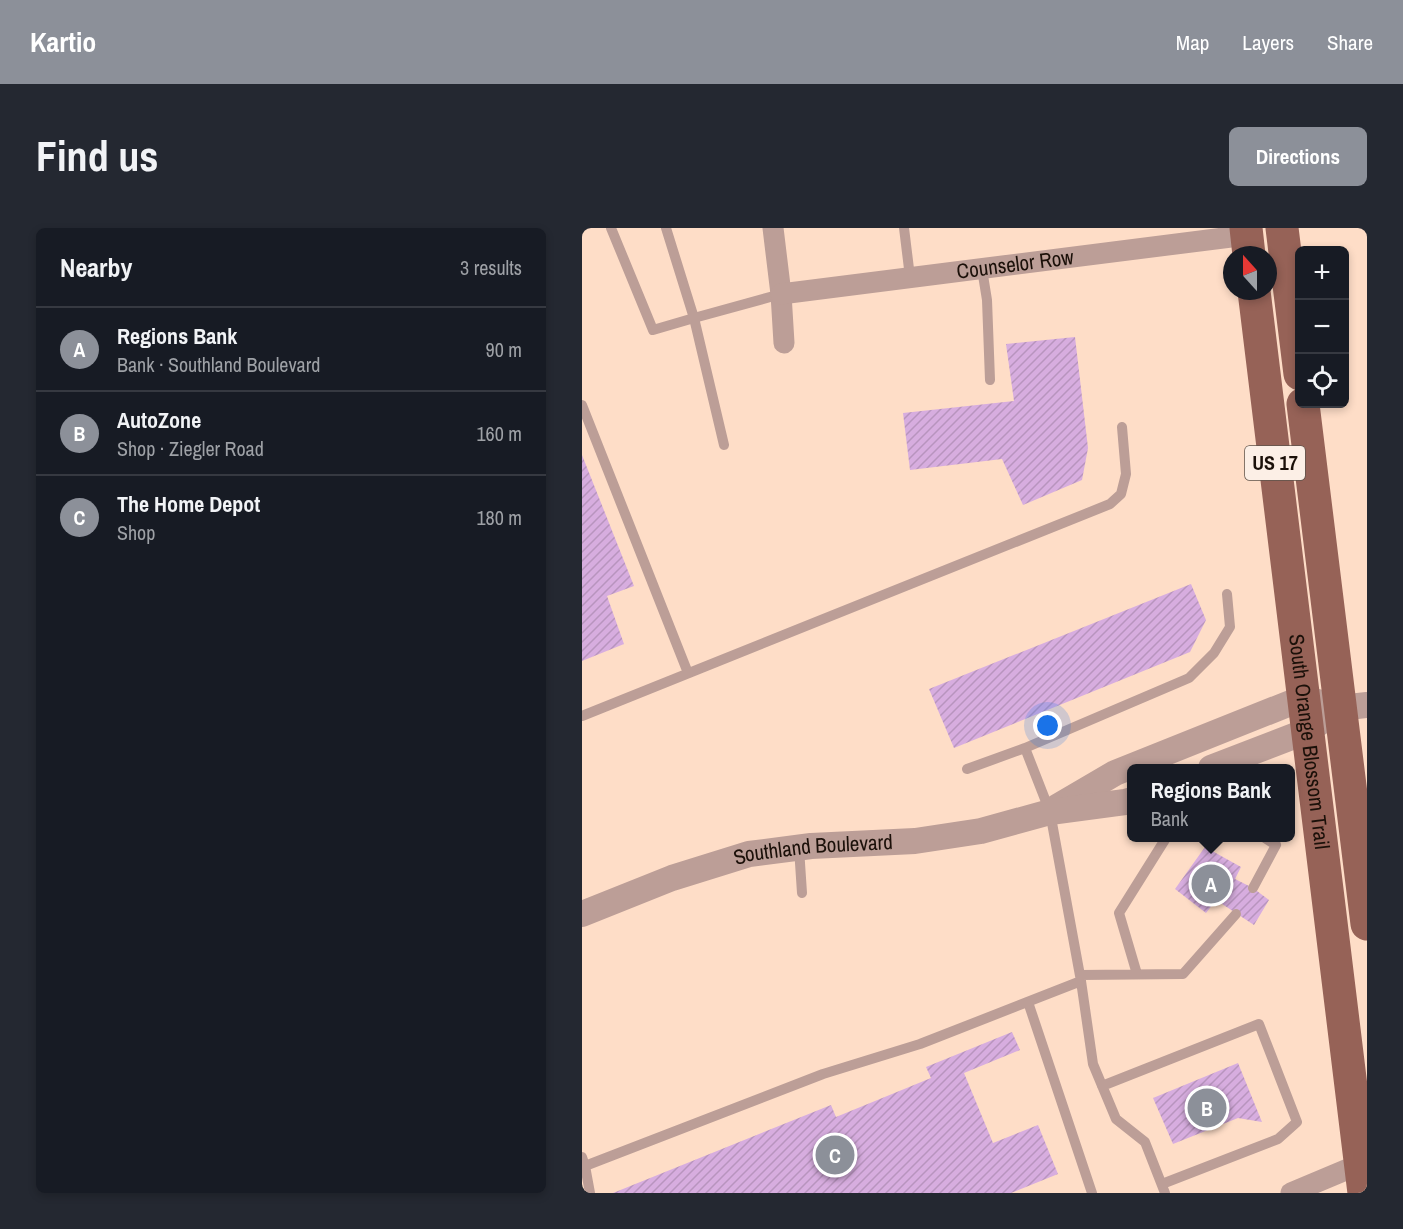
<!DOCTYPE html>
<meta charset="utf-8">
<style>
:root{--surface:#171b24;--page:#242831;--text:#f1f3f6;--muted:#9ea1a6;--line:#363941;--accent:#8c9099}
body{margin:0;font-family:"Archivo Narrow",sans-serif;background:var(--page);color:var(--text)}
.controls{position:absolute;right:18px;top:18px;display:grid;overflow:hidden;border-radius:9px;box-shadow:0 3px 9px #0003}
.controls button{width:54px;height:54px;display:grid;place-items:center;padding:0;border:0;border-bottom:2px solid var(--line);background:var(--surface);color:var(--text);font:30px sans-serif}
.compass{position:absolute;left:641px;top:18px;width:54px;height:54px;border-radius:50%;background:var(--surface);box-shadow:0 3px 9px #0003;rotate:339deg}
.you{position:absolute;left:466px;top:498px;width:21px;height:21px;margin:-15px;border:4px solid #fff;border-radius:50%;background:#1a73e8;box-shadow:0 0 0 9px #1a73e833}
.badge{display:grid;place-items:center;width:39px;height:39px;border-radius:50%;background:var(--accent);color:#fff;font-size:20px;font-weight:700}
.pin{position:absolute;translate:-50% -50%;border:3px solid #fff;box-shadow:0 2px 6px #0006}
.popup{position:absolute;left:545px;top:536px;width:168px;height:78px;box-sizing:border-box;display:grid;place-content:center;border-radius:9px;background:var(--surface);filter:drop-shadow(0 2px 4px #0005);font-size:20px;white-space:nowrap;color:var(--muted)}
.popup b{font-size:22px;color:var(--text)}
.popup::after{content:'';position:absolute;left:50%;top:100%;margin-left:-12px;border:12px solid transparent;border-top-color:var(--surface)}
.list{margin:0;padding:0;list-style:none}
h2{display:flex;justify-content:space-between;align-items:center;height:78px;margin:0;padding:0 24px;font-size:26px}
h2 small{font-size:20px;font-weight:400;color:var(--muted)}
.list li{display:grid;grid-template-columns:39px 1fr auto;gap:18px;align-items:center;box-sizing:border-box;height:84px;padding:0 24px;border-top:2px solid var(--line)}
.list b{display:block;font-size:22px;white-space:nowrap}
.list p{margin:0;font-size:20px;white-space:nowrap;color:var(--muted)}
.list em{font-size:20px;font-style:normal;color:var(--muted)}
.icon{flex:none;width:33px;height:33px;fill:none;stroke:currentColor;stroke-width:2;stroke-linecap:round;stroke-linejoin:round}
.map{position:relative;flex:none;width:785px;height:965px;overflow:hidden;border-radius:9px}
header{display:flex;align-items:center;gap:36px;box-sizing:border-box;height:84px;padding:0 30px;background:var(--accent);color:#fff}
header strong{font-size:28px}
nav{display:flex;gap:33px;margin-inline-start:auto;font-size:21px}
.intro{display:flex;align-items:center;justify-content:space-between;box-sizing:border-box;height:144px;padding:0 36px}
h1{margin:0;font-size:42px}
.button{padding:15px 27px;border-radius:9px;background:var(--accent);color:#fff;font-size:21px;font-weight:700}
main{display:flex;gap:36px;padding:0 36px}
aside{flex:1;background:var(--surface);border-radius:9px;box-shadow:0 3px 9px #0003}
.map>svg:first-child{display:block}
</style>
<header>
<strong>Kartio</strong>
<nav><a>Map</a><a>Layers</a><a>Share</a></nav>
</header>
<div class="intro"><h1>Find us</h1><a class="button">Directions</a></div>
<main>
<aside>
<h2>Nearby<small>3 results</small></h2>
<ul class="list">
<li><span class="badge">A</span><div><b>Regions Bank</b><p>Bank · Southland Boulevard</p></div><em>90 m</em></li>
<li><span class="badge">B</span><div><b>AutoZone</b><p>Shop · Ziegler Road</p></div><em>160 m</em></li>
<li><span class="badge">C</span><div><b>The Home Depot</b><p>Shop</p></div><em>180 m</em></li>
</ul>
</aside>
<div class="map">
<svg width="785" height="965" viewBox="0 0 785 965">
<defs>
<pattern id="building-hatch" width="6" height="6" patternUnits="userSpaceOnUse" patternTransform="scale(1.5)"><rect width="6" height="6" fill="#d7addf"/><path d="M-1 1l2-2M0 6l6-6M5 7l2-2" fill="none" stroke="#b894be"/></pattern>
</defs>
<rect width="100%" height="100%" fill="#feddc7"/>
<path fill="url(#building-hatch)" d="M493,109l13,111 -6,32 -59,25 -21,-46 -92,11 -7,-57 111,-12 -8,-57z
M0,227l52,131 -27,10 17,48 -42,17z
M609,356l15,36 -16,32 -236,96 -25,-59z
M623,619l36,20 -6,12 18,9 16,12 -15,25 -38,-25 -10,13 -31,-24z
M430,804l8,18 -56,23 29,70 45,-18 20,49 -47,19h-398l218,-88 5,12 95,-39 -5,-11z
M656,835l24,59 -24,-4 -65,26 -20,-46z"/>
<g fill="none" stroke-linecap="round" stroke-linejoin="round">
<path stroke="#bc9e97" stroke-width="10" d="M29,0l42,102 41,-12 -28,-90
M322,0l6,49
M400,41l5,31 3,80
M0,177l106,268
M142,217l-30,-127 87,-24
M0,488l528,-212 11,-10 5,-20 -4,-47
M385,541l58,-21
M217,620l3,45
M671,660l23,-43 -11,-7
M555,746l-18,-61 47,-75
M498,747l103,-1 53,-60
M446,774l64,191
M520,858l157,-62 38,98 -19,17 -116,45
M0,929l3,9 238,-92 97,-30 161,-63
M3,938l5,27
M583,965l-20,-51 -29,-23 -23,-55 -12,-83 -31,-169 -25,-64 164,-70 25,-25 16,-26 -3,-33"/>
<g stroke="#bc9e97" stroke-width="21">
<path d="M191,0l8,66 3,49"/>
<path id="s1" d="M199,66l466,-59"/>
<path d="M709,965l69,-29"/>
</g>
<g stroke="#bc9e97" stroke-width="26">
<path d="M629,540l96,-37 15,-10"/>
<path d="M475,579l58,-34 188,-75 37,10 27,-3"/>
<path id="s2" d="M0,686l90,-36 77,-24 62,-8 104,-5 66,-10 69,-19 75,-10 7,-2"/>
</g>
<g stroke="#966257" stroke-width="33">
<path d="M664,0l3,27"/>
<path d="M700,0l18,146"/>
<path id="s3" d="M672,63l110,902"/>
<path d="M721,176l64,520"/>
</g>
</g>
<g text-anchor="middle" stroke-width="6" stroke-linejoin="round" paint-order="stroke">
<rect fill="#fcefe6" stroke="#5e534b" stroke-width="1.5" x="663" y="218" width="60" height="34" rx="4.5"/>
<g font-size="20" font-weight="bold" fill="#1b1009">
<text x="693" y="242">US 17</text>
</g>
<g font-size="21" fill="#1b1009" stroke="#fcefe6">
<text dy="7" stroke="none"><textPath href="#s1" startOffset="236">Counselor Row</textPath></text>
<text dy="7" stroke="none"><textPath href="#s3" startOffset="454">South Orange Blossom Trail</textPath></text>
<text dy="7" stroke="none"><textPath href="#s2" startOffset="242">Southland Boulevard</textPath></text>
</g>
</g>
</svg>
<div class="controls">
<button>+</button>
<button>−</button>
<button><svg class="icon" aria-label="locate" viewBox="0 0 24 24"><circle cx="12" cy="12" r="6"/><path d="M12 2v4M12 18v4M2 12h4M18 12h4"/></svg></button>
</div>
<svg class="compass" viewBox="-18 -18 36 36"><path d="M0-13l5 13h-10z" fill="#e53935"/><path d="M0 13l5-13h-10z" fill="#9ea1a6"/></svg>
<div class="you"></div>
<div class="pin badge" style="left:629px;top:656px">A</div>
<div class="popup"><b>Regions Bank</b>Bank</div>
<div class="pin badge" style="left:625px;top:880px">B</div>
<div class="pin badge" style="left:253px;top:927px">C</div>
</div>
</main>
